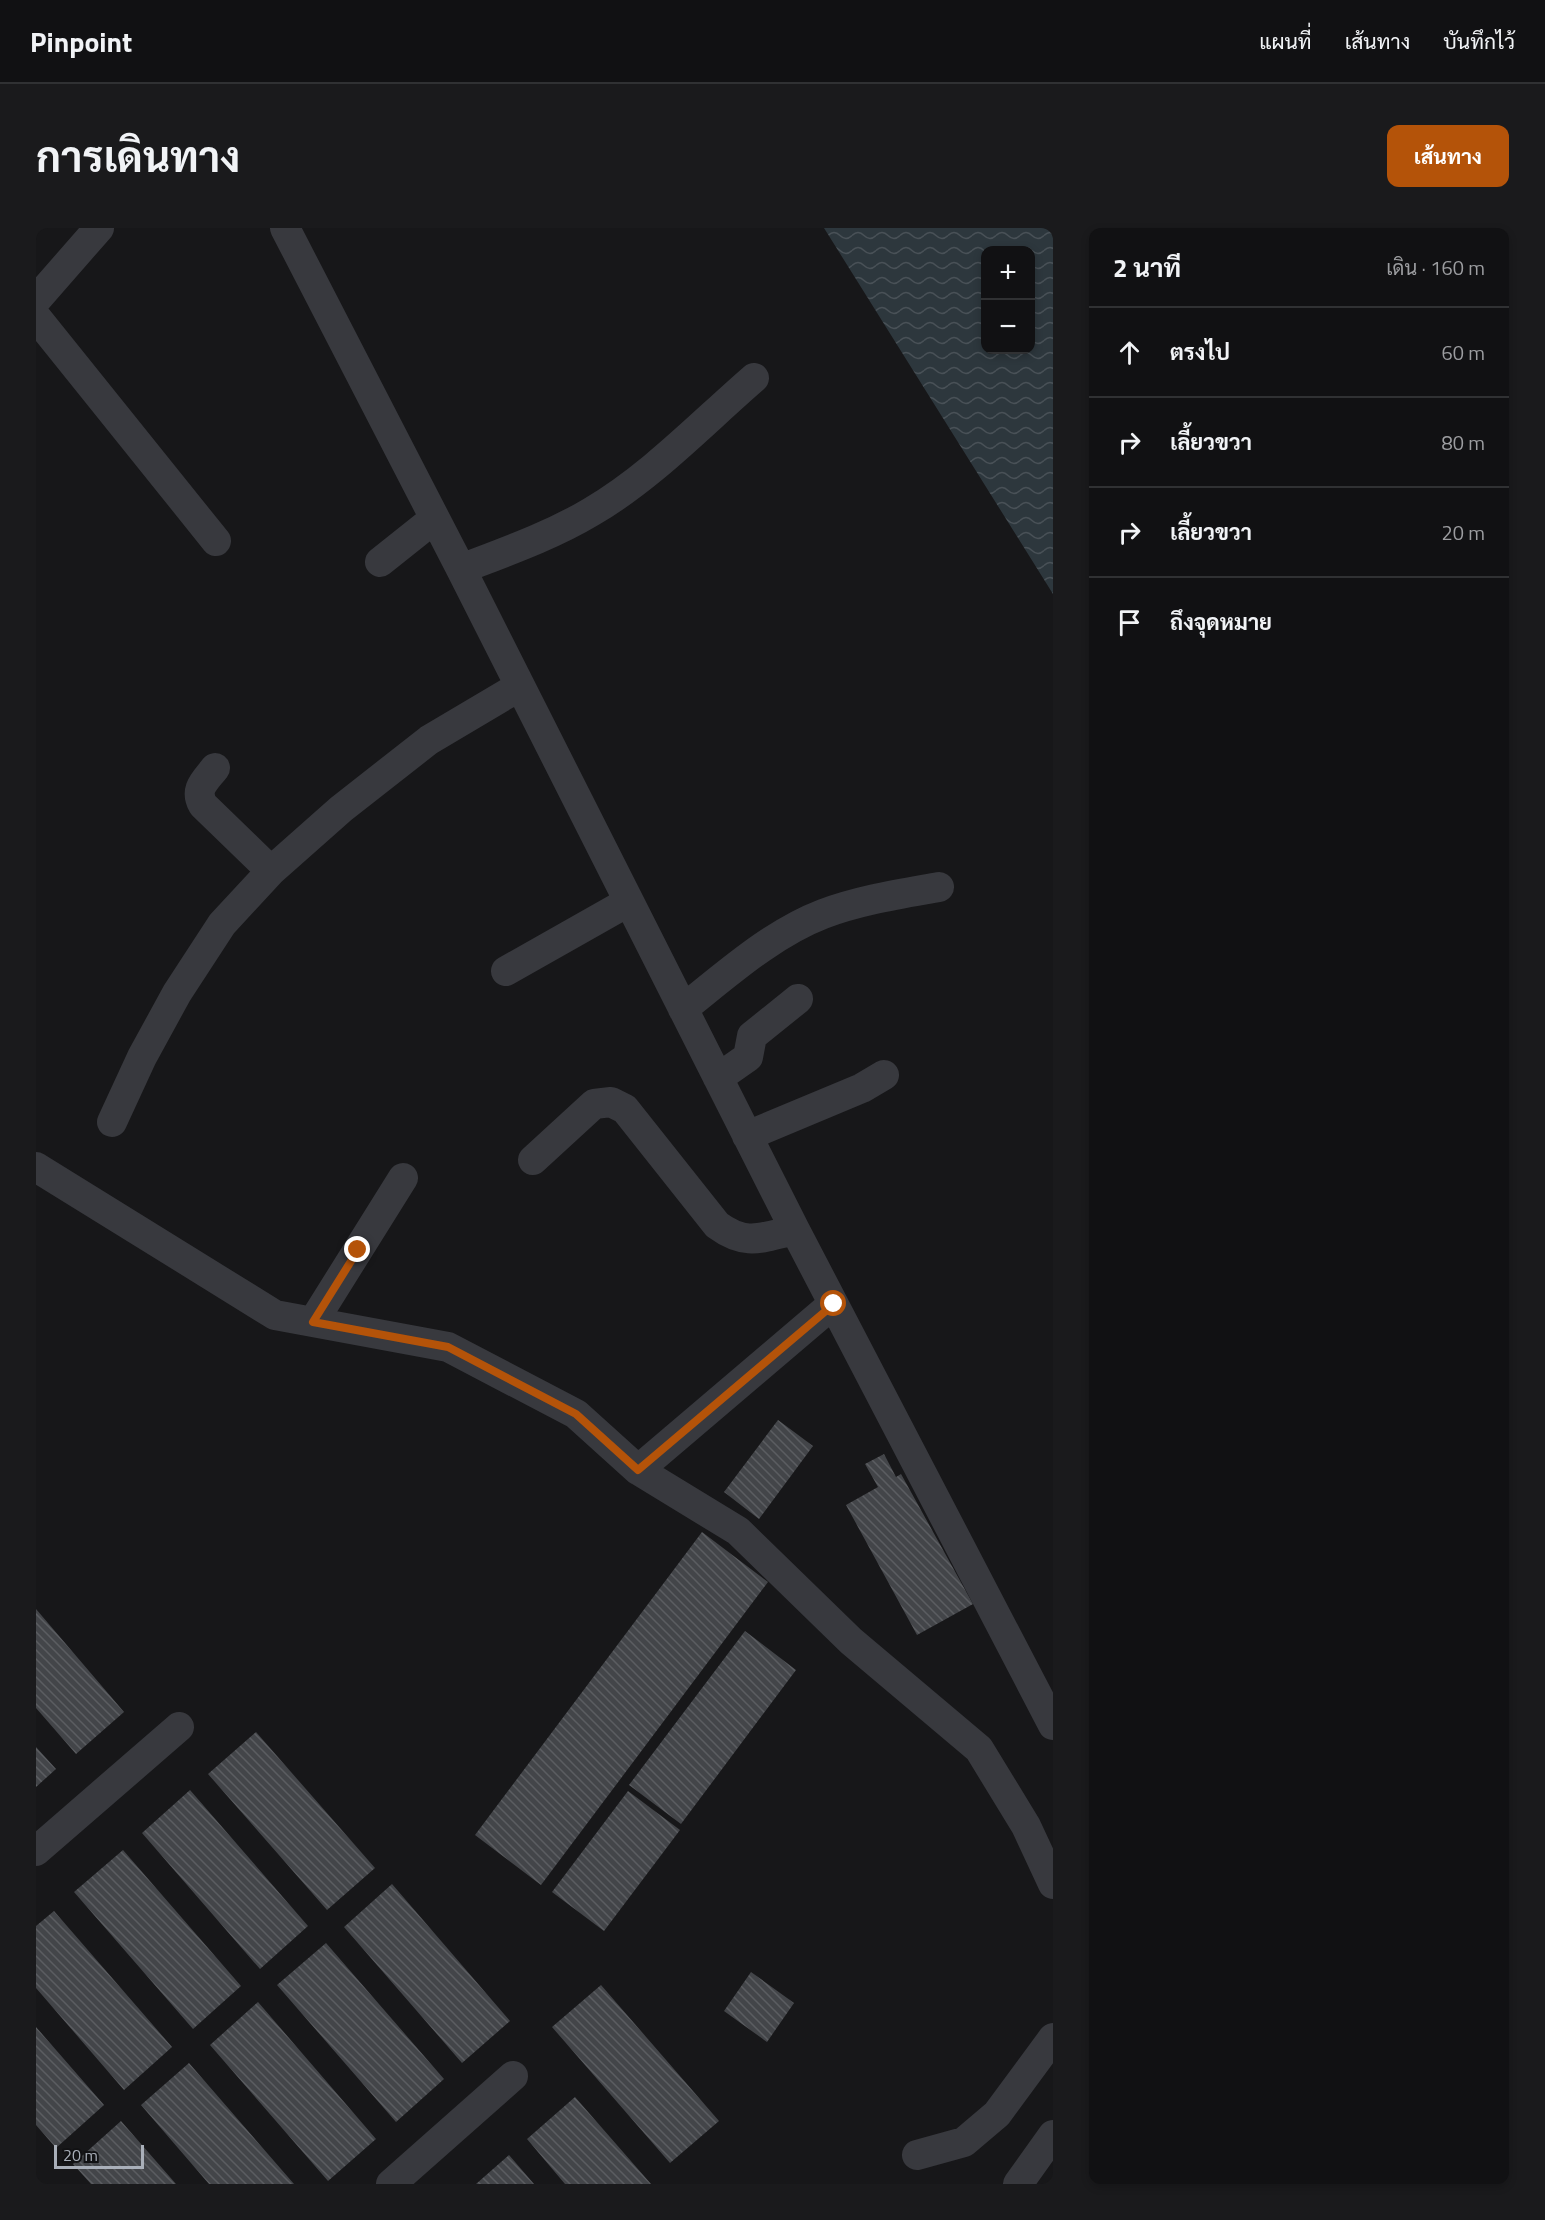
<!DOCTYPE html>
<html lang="th">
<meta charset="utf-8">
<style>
:root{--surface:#111113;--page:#1a1a1c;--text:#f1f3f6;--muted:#9c9da0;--line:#303133;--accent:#b45309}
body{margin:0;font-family:"Titillium Web",Sarabun,sans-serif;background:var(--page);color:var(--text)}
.controls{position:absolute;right:18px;top:18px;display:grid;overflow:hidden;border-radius:12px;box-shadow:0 3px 9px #0003}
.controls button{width:54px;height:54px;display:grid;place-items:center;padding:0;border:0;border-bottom:2px solid var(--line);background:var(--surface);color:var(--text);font:30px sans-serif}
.scale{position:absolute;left:18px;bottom:15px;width:90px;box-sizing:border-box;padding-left:6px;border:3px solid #a9afb9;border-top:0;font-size:16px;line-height:21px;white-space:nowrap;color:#a9afb9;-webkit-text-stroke:4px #121214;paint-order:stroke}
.stop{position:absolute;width:18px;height:18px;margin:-14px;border:4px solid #b45309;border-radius:50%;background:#fff}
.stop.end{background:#b45309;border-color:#fff;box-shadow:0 2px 6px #0008}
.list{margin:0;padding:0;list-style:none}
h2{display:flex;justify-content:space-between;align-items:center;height:78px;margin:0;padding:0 24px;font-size:26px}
h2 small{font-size:20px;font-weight:400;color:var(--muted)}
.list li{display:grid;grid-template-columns:39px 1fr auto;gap:18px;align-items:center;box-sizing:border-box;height:90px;padding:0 24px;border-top:2px solid var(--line)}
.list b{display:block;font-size:22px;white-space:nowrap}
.list em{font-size:20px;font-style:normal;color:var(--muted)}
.icon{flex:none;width:33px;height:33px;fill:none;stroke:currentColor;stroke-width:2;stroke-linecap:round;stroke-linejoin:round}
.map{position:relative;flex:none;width:1017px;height:1956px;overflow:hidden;border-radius:12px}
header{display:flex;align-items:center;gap:36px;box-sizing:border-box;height:84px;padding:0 30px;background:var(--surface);border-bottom:2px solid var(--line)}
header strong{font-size:28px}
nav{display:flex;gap:33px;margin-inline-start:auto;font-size:21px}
.intro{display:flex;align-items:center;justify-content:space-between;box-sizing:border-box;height:144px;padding:0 36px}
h1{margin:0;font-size:42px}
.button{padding:15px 27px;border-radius:12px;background:var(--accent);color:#fff;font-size:21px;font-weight:700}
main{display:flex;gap:36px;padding:0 36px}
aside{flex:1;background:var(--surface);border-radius:12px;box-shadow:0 3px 9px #0003}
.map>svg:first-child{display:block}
</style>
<header>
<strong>Pinpoint</strong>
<nav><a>แผนที่</a><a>เส้นทาง</a><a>บันทึกไว้</a></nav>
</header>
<div class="intro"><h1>การเดินทาง</h1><a class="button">เส้นทาง</a></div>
<main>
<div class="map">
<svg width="1017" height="1956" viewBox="0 0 1017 1956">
<defs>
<pattern id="water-waves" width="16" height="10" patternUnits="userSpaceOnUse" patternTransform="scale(1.5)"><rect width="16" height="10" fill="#2d373d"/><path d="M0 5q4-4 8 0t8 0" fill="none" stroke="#495157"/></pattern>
<pattern id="building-back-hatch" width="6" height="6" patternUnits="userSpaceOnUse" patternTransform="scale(1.5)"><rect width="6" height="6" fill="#434549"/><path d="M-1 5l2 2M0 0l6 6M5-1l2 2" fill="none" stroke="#5b5d61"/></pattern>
</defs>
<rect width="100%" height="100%" fill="#171719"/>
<path fill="url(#water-waves)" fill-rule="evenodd" d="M788,0h229v366zM950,22h44v100h-44z"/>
<path fill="url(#building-back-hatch)" d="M742,1192l35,26 -54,73 -35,-27z
M848,1226l12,23 5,-3 72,130 -56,31 -71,-130 32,-18 -13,-23z
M666,1304l66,50 -227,303 -66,-50z
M0,1381l88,103 -48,42 -40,-46z
M709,1403l51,39 -115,154 -52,-39z
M220,1504l119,136 -48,42 -119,-136z
M0,1519l20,22 -20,18z
M154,1562l118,136 -48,43 -118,-136z
M592,1563l52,39 -76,101 -52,-39z
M87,1622l118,136 -48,43 -119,-137z
M356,1656l118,137 -48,42 -118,-136z
M18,1683l118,136 -48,43 -88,-102v-62z
M290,1715l118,136 -48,43 -119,-137z
M715,1744l43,31 -27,39 -43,-31z
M565,1757l118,136 -49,42 -118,-136z
M222,1774l118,137 -48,42 -118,-136z
M0,1799l68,78 -48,43 -20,-23z
M153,1835l105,121h-85l-68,-79z
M539,1869l76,87h-86l-38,-45z
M85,1893l55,63h-85l-18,-20z
M473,1927l25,29h-58z"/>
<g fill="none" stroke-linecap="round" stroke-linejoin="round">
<path stroke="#38393e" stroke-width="30" d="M249,0l176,341 334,661 258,495
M0,72l63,-72
M0,89l180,224
M344,334l54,-43
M425,341c44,-17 90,-33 130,-57 60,-35 111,-89 163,-134
M179,540c-10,13 -21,21 -12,37l68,66
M470,743l122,-69
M647,781c43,-34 88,-75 140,-95 37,-14 77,-20 116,-27
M682,850l30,-21 4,-21 46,-37
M76,894l30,-65 35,-64 45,-69 49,-53 70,-62 88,-69 91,-54
M711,908l115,-48 22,-13
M497,932l61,-56 17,-2 14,7 92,116c30,22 45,12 78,5
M0,939l239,148 173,32 128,67 62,56 100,61 113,110 128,108 47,77 27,58
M277,1094l90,-144
M602,1242l195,-166
M0,1623l143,-124
M881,1927l47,-13 33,-28 56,-76
M355,1956l122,-108
M982,1956l35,-49"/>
</g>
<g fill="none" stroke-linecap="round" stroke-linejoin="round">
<path stroke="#b45309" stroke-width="8" d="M322,1022l-45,72 135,25 128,67 62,56 196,-166"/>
</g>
</svg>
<div class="controls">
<button>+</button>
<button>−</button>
</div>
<div class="scale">20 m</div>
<div class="stop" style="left:798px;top:1076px"></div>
<div class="stop end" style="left:322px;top:1022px"></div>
</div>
<aside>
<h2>2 นาที<small>เดิน · 160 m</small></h2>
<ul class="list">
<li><svg class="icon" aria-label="ahead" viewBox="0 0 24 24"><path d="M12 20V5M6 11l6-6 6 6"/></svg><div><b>ตรงไป</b></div><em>60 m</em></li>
<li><svg class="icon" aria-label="right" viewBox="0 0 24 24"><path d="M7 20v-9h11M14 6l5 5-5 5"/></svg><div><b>เลี้ยวขวา</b></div><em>80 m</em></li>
<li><svg class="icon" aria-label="right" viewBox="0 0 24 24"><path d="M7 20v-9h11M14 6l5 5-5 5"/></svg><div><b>เลี้ยวขวา</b></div><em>20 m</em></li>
<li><svg class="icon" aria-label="arrive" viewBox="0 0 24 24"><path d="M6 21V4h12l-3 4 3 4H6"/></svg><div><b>ถึงจุดหมาย</b></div></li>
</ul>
</aside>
</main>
